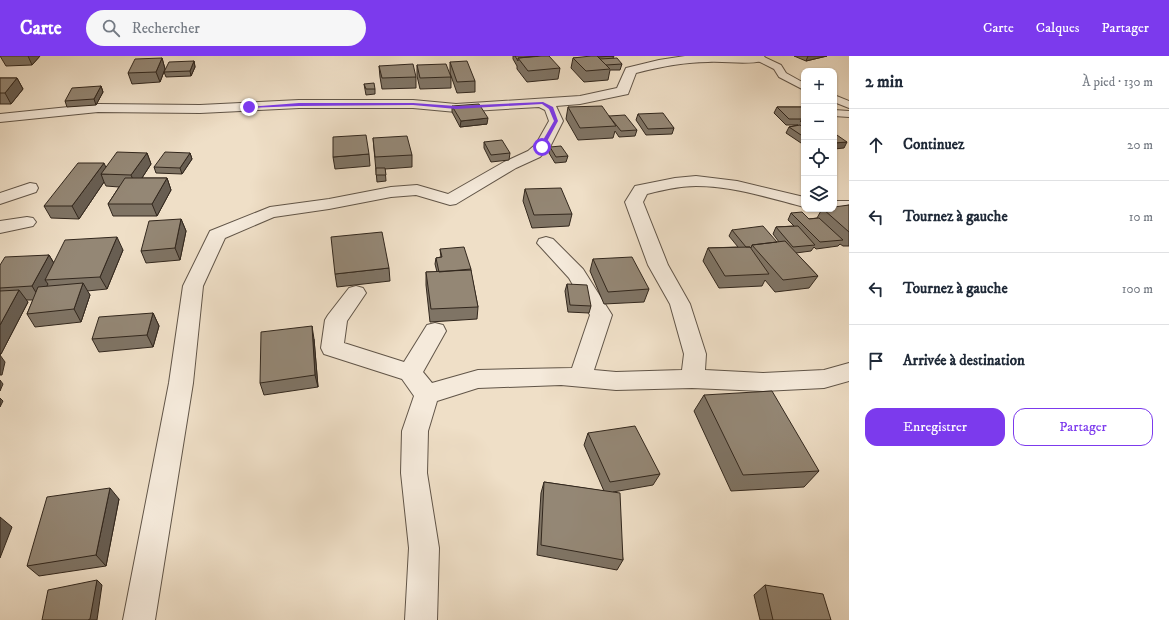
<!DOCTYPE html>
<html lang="fr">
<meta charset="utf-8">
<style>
:root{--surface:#fff;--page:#f6f6f7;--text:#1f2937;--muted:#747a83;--line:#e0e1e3;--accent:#7c3aed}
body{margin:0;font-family:"IM FELL DW Pica",serif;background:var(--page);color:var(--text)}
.controls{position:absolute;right:12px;top:12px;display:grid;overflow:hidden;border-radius:8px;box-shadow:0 1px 3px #0004}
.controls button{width:36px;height:36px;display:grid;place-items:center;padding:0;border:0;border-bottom:1px solid var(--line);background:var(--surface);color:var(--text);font:20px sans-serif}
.stop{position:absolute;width:12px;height:12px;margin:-9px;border:3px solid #7c3aed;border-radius:50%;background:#fff}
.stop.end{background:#7c3aed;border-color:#fff;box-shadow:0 1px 4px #0008}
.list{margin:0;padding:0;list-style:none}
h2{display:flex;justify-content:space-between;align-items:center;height:52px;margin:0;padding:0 16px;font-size:17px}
h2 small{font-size:13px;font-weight:400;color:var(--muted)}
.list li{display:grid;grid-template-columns:26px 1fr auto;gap:12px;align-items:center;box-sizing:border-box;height:72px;padding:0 16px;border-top:1px solid var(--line)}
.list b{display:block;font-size:15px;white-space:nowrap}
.list em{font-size:13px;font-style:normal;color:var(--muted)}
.actions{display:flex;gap:8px;padding:12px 16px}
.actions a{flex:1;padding:9px 0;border:1px solid var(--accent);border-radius:12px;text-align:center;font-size:14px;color:var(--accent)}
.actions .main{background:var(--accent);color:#fff}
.icon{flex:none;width:22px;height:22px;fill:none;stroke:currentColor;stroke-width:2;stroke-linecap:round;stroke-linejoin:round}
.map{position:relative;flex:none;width:849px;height:564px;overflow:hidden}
header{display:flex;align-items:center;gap:24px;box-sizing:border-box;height:56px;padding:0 20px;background:var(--accent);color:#fff}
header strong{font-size:19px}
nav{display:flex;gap:22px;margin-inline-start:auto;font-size:14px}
.search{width:280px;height:36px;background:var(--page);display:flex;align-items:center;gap:10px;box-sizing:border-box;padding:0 14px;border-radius:22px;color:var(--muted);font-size:15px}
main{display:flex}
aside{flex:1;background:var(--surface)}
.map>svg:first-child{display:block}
</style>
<header>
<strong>Carte</strong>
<div class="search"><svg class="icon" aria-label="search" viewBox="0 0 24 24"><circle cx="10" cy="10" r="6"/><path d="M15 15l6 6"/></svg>Rechercher</div>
<nav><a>Carte</a><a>Calques</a><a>Partager</a></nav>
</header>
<main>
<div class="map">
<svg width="849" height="564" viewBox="0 0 849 564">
<rect width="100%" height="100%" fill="#efdfc7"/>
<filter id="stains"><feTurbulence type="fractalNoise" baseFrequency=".005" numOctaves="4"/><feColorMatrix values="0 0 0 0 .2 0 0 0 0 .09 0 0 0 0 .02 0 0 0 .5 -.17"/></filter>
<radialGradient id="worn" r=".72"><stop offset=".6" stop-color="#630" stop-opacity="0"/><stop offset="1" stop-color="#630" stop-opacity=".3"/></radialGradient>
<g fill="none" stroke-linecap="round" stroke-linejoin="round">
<defs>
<path id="lane" d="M756,0h6l19,9 5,8 18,10v7l-25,-13 -5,-8 -18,-9 -1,-2z
M834,39l15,6v7l-15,-6z
M834,54l15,1v6l-15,-1z"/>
<path id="street" d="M685,0h79l1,2 -2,3c-18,4 -36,0 -55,1 -24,0 -49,5 -72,11l-8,21 -48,10 -24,2 7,15 -13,26 -10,10 -24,11 -60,36 -6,1 -34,-10 -25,2 -62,12 -55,8 -49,21 -22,48 -10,97 -38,237h-32l46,-237 14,-97 27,-55 60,-24 59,-8 62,-12 26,-2 31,9 56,-32 24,-11 8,-7 13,-23 -4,-11 -6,-3 -83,5 -43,-4h-114l-99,5 -102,-1 -98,10v-8l98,-10 102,1 99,-5h114l43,4 124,-8 37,-8 9,-20 33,-8z
M696,120l41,5 67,16v10c-35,-9 -71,-21 -108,-21 -17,0 -33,4 -49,8l-4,8 25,63 22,39 16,50 -1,16 58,3 61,-3 25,-7v18l-25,7 -61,3 -71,-3 -76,2 -55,-5 -83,3 -41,13 -9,30 -1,42 12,75 -2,72h-32l4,-72 -8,-75 1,-42 12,-35 -12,-17 -78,-25 -3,-6 4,-28 3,-5 21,-27 7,-2 7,2 3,5 -19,28 -3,22 60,19 23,-37 8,-2 8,2 3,6 -23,41 9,11 46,-13 94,-2 18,-53 -21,-37 -32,-35 2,-4 7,-2 7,2 30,30 29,46 -18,55 22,2 66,-2 2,-16 -14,-50 -22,-39 -23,-63 10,-16 40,-8z
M30,127l6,1 2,4 -2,4 -36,12v-11z
M834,145h15v10l-21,-1 6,-1z
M27,161l6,1 3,4 -3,4 -33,7v-12z"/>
</defs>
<use href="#lane" stroke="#615548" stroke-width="2"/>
<use href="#street" stroke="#615548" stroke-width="2"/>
<use href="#lane" fill="#f5eadb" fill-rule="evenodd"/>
<use href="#street" fill="#f5eadb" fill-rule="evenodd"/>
</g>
<path fill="#7f7465" stroke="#32271d" d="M0,0h40l-8,9 -26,1z
M513,0h24l23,12 -2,11 -31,3 -10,-13v-3l-4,-7z
M614,0l-1,2 9,6 -2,6h-10l-2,10 -24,2 -13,-14 2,-10z
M794,0h33l-21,5z
M162,2l3,11 -5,13 -28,2 -4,-11z
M194,5l1,6 -4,9 -25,1 -2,-5z
M450,6l25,19v11l-18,1 -7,-20z
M417,9l34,12v11l-31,1 -3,-13z
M379,10l37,11v11l-34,1 -2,-12z
M0,22h17l6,11 -12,15h-11z
M364,28l11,5v5l-9,1z
M101,30l2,6 -7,13 -29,2 -2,-6z
M452,50l35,18 -27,3 -8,-15z
M568,51l41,9 28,14 -2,6 -16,1 -4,-6 -2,7 -35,2 -12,-21z
M777,51h27v38l-18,-12 3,-6 9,-2h-12l-12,-12z
M638,58l36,14 -2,6 -26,1 -10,-15z
M373,82l39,17v12l-27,2 1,12 -9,1z
M484,86l26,11 -1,7 -18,2 -7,-14z
M550,91l18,9 -2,6 -11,1 -6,-10z
M147,97l4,11 -9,14h25l4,12 -14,26h-44l-5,-12 11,-17 -13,-1 -2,-4 -25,37 -28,-1 -7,-12 62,-39z
M190,97l2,6 -10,15 -26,-1 -2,-6z
M369,98l1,12 -35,3 -2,-12z
M525,133l47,25 -3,12 -37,2 -9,-27z
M849,149v41h-6l-3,-2 -2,2 -22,3 -2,-2 -3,4 -15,2 22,23 -9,12 -34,4 -10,-12 -3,6 -43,2 -16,-27 5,-13 30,-1 -9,-11 3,-6 45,12h2l-6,-8 3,-7 18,-1 -6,-6 3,-7 18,6 8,-1 5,-9h12z
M181,163l5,12 -6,29 -34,3 -5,-12z
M440,193l31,20v3l7,35 -1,12 -47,3 -4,-37v-13h11l-2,-8 1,-6 5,-1z
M123,194l-16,39 -20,2 3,4 -9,27 -46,5 -8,-13 6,-14h-7l2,2 -27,52 -1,1v-90l49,-10 5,8z
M593,203l56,30 -5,13 -40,2 -14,-33z
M389,212l1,13 -53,6 -2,-13z
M567,228l24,22 -2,7 -21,-1 -3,-21z
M153,257l6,13 -6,21 -54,5 -7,-13z
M314,283l4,48 -54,8 -4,-12z
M704,339l115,76 -15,16 -73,4 -37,-80z
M588,377l72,41 -7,11 -40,7 10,68 -6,10 -80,-15 4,-62 3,-11 60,9 -20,-46z
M119,443l-13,67 -67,10 -12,-10z
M765,529l66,35h-71l-6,-25z"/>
<path fill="#685e52" stroke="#32271d" d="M28,0h12l-8,9z
M808,0h19l-21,5z
M162,2l3,11 -5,13 -4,-10z
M194,5l1,6 -4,9 -1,-5z
M17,22l6,11 -12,15 -6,-11z
M101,30l2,6 -7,13 -2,-6z
M488,62l-1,6 -27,3 1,-6z
M847,86l-3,6 -10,1v-6z
M147,97l4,11 -15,23 -5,-12z
M190,97l2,6 -10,15 -2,-6z
M104,107l5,11h-8l3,8 -25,37 -7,-13z
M167,122l4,12 -14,26 -5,-12z
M181,163l5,12 -6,29 -5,-12z
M117,181l6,13 -16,39 -7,-12z
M49,199l7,12 -11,13 3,4 -8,15 -8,-13z
M83,227l7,12 -9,27 -7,-13z
M19,234l9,12 -27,52 -1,-1v-28z
M153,257l6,13 -6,21 -6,-12z
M312,270l2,13 4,48 -3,-12z
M0,299l5,7 -3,13h-2z
M0,324l3,4 -3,7z
M0,342l3,3 -3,6z
M110,432l9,11 -13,67 -10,-11z
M0,461l12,10 -12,31z
M97,524l5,5 -5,35h-9z"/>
<path fill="#948775" stroke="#32271d" d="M515,0h23l-20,2v3z
M542,0h7l11,12 -32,3 -10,-13z
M591,0h6l13,13 -24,2 -13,-13z
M597,0h17l-16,1z
M162,2l-6,14 -28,1 7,-14z
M617,2l5,6 -16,1 -6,-6z
M194,5l-4,10 -26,1 5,-10z
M467,5l8,20 -18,1 -7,-20z
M413,8l3,13 -34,1 -3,-12z
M446,8l5,13 -31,1 -3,-13z
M0,22h17l-12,15h-5z
M374,27l1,6h-9l-2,-5z
M101,30l-7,13 -29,2 7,-13z
M479,48l9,14 -27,3 -9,-15z
M602,50l14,20 -36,2 -12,-21z
M777,51h27v12h-15z
M663,57l11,15 -26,1 -10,-15z
M625,59l12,15 -16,1 -12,-15z
M804,64v4l-4,-3z
M800,69l4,3v9l-15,-10z
M834,77l13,9 -13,1z
M366,79l3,19 -36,3v-20z
M407,80l5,19 -37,2 -2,-19z
M502,84l8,13 -19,2 -7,-13z
M561,90l7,10 -12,1 -6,-10z
M117,96l30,1 -16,22 -30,-1z
M165,96l25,1 -10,15 -26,-1z
M78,107h26l-32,43h-28z
M376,112h9l1,7h-10z
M125,122h42l-15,26h-44z
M561,132l11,26 -38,1 -9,-26z
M849,149v27l-26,-23h11v-2z
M802,156l7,7 10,-1 24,22 -23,2 -29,-29z
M181,163l-6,29 -34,3 8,-30z
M763,170l14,16 -25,3 -1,3 -1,-1h-4l-14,-17z
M798,170l17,19 -22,2 -17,-20z
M382,176l7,36 -54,6 -4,-37z
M117,181l-17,40 -55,3 20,-40z
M785,185l33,35 -35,4 -31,-35z
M464,191l7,22 -32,3 -3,-14 6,-1 -2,-8z
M750,191l19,27 -44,2 -17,-28z
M49,199l-17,31 -32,2v-23l5,-8z
M632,201l17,32 -41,3 -15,-33z
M471,214l7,37 -47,2 -5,-37z
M83,227l-9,26 -47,5 11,-27z
M567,228l20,1 4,21 -21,-1z
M19,234l-19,35v-34z
M153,257l-6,22 -55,4 7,-22z
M312,270l3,49 -55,8 1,-51z
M772,335l47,80 -76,4 -39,-80z
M635,370l25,48 -50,8 -22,-49z
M544,426l76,11 3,67 -82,-15z
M110,432l-14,67 -69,11 20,-69z
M97,524l-7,39 -2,1h-46l6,-30z
M765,529l58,9 8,26h-58z"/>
<path fill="#7c3aed" d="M543,46l10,5 5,14 -14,26 -2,1 -3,-1 15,-26 -5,-12 -7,-5 -86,5 -43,-4 -114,1 -50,2 -2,-1 52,-4h114l43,3z"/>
<rect width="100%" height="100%" filter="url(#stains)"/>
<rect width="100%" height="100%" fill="url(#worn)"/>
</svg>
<div class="controls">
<button>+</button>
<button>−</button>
<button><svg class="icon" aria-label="locate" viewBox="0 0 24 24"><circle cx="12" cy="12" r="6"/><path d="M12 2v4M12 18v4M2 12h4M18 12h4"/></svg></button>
<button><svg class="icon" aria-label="layers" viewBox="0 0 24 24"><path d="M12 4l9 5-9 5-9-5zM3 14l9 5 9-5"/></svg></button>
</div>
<div class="stop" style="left:542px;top:91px"></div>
<div class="stop end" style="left:249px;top:51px"></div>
</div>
<aside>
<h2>2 min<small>À pied · 130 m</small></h2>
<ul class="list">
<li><svg class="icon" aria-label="ahead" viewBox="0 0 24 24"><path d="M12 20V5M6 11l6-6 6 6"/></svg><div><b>Continuez</b></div><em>20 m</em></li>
<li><svg class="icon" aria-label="left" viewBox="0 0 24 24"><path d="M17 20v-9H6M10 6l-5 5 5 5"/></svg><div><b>Tournez à gauche</b></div><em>10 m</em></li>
<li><svg class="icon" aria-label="left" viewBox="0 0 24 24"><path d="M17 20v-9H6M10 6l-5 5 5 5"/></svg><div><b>Tournez à gauche</b></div><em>100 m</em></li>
<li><svg class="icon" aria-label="arrive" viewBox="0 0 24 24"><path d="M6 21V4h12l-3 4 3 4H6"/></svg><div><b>Arrivée à destination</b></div></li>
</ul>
<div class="actions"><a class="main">Enregistrer</a><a>Partager</a></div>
</aside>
</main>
